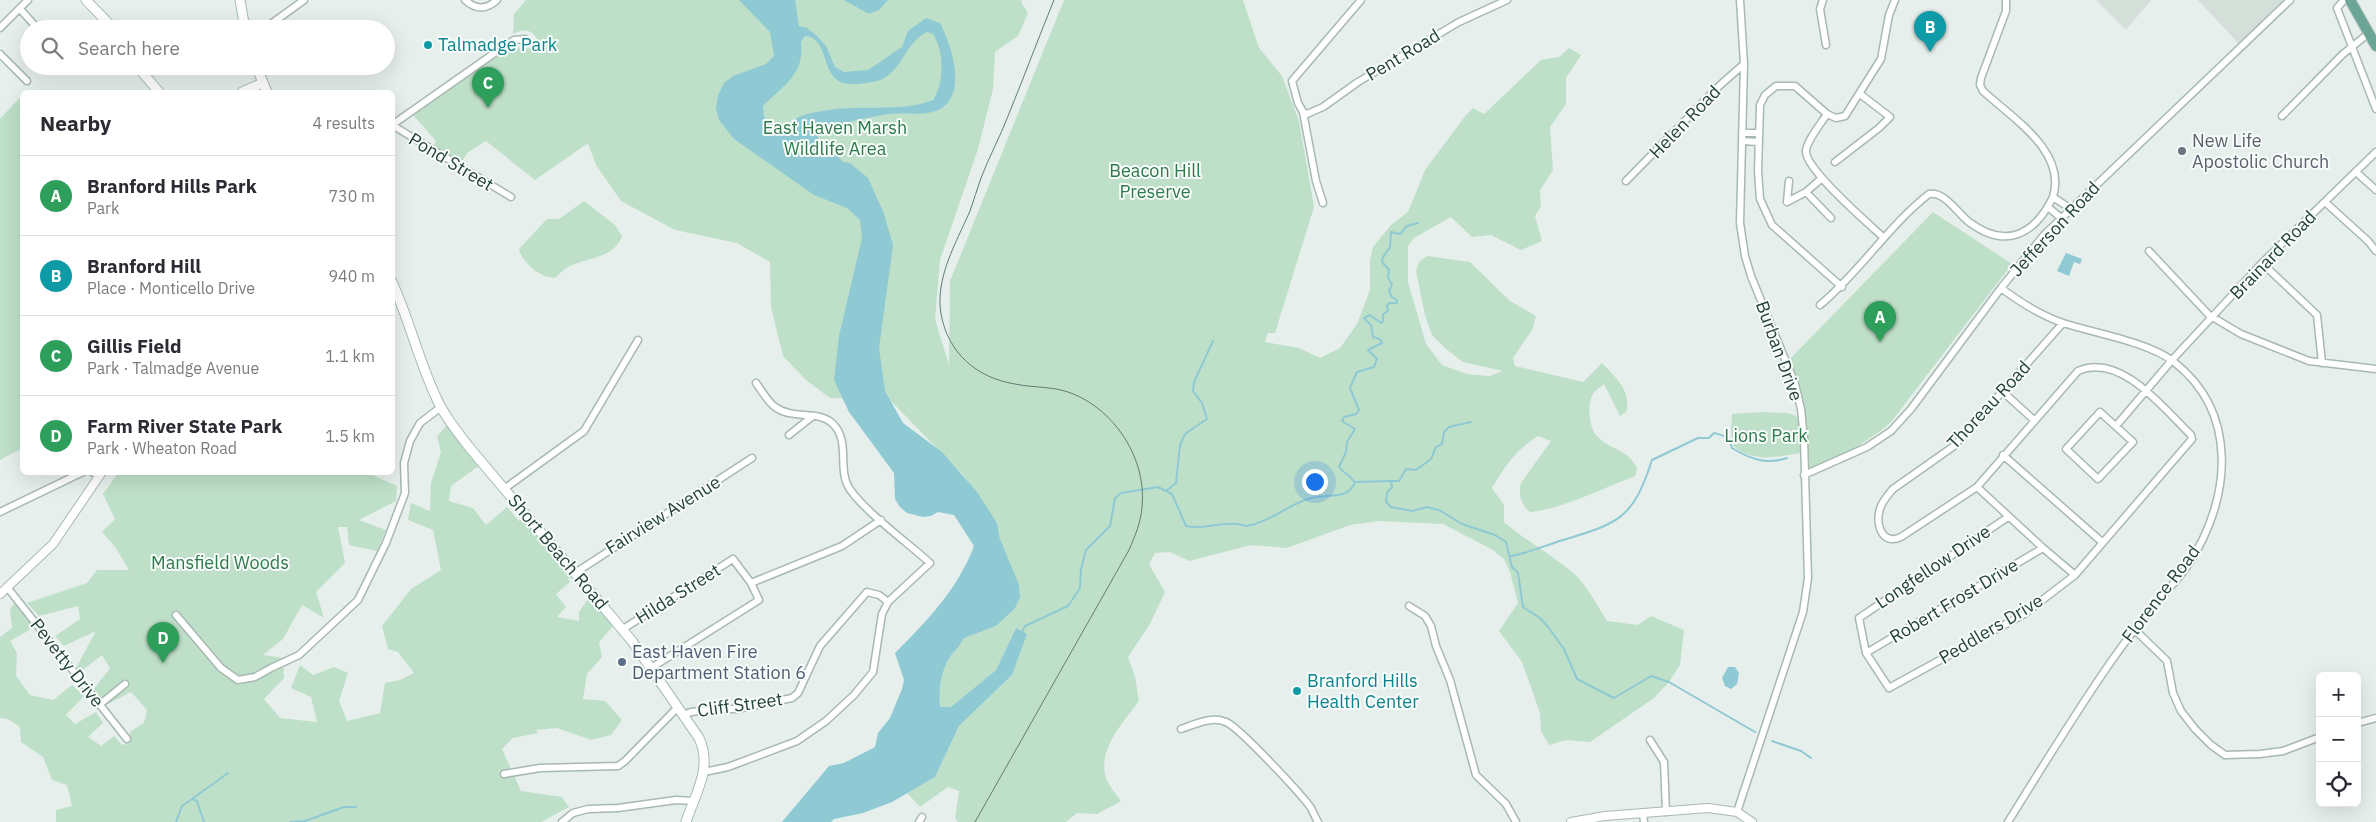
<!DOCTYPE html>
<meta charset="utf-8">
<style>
:root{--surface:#fff;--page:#f7f7f7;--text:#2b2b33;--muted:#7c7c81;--line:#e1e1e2;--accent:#111827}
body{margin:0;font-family:"IBM Plex Sans",sans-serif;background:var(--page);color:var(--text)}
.controls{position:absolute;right:15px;bottom:15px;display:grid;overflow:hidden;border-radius:8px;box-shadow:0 5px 20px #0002}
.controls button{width:45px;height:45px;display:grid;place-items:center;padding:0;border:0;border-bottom:1px solid var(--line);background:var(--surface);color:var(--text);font:25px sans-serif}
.you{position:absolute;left:1314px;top:481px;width:18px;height:18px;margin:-12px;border:4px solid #fff;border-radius:50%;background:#1a73e8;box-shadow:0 0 0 8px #1a73e833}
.badge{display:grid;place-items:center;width:32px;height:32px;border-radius:50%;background:var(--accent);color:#fff;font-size:16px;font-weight:700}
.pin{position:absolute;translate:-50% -41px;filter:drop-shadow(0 1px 2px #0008)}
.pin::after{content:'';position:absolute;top:26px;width:18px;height:15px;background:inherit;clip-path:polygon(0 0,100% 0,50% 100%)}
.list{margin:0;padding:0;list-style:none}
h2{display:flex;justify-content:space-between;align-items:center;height:65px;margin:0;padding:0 20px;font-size:21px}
h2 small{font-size:16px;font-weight:400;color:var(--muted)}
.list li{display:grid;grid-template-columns:32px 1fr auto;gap:15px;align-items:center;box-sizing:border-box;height:80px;padding:0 20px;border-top:1px solid var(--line)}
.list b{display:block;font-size:19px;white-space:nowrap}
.list p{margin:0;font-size:16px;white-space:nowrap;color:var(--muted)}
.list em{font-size:16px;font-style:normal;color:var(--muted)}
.icon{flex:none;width:28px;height:28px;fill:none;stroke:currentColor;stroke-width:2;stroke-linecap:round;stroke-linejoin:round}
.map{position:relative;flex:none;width:2376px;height:822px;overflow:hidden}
.search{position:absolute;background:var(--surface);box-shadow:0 5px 20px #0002;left:20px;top:20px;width:375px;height:55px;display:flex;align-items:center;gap:12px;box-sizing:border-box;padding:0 18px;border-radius:28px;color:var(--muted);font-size:19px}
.panel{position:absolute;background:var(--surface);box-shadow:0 5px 20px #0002;left:20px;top:90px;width:375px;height:385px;border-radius:8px}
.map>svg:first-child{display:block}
</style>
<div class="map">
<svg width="2376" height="822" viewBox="0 0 2376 822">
<rect width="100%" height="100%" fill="#e6efeb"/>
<path fill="#d4dfda" d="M2096,0h55l-25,30z
M2198,0h91l-48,46z"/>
<path fill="#bfe0c8" d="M526,0h496l-1,2 7,11 -10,23 -23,16 -2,37 -15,60 -38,111 -5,59 14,46 1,-84 114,-281h179l16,48 23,28 17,45 15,86 -39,126h-7l-3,9 34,6 21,10 20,-10 17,-24 13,-34v-30l3,-13 19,-23 16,-12 17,-42 41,-55 7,-7 11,6 57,-54 18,-3 10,-9 12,7 -15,23v26l-16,23 3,43 -13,20 1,16 -6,10 7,25 -21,9 -30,-15 -19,2 -21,-20 -37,21 -6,8v36l18,62 16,21 25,9 23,2 13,-5 -40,-9 -17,-13 -14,-14 -7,-20 -9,-44 3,-9 8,-6 43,6 40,39 26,15 -4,14 -19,28 2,8 68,16 19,-19c14,15 30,28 24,49l-6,4 -16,-32c-3,3 -9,6 -11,10 -6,9 -4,33 3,41 14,16 30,12 41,33l-2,8c-32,12 -72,33 -105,36 -9,-7 -12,-18 -9,-29l30,-42 -13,-5c-21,13 -33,30 -46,52l12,17v17c22,19 47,32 69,51 14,12 24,32 34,48l31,4 13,-9 33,14 -4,35 -11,17 -15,16 -64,44 -24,-2 -17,5 -8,-14 -1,-18 -18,-51 -23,-31 19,-28 -8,-31 -6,-13 -11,-9 -50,-26 -64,-3 -29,4 -63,23 -36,-3 -62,16 -19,-9 -15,1 -6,11 16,28 -15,32 -22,33 7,20 4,24c-16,22 -42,49 -33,77 3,8 10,16 15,23l-24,13 -20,-1 -11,9h-108l-3,-4 4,-27 -11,-4 -28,20 -13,-14 28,-16 24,-51 53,-51 4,-47 -20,42 -45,37h-11c0,-20 -1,-32 10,-50 5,-7 9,-9 14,-19l32,-12 4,-87 -3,-16 -34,-48 -73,-75 -60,-2 -24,-18 -23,-24 -12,-49 -1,-45 -33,-19 -62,-13 -54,-29 -25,-36 -8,-22 -53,37 -49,-39 -19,12 -7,12 -28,-18 4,-6 -23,-26 95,-68c9,-2 16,4 25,0l4,-7c-5,-12 -15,-11 -24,-6l1,-20z
M22,95v353l-22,12v-341z
M584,201l31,24 7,11c-8,23 -35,21 -54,31 -5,3 -9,7 -13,11 -16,-1 -29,-13 -36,-27l1,-3 27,-29h12z
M1933,212l79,52 -121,158c-13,12 -65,48 -82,45l-6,-67 -14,-40z
M1762,412l26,1 8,3 3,6 1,31c-25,4 -45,10 -67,-7l-2,-13 1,-19z
M448,424l32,41 -29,21 -2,15 24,7 13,17 21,-18 12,14 6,-4 47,60 -4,2 2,3 -14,12 10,13 -9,10 22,4v-9l12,-18 23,31 -15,17 3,15 -15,17 -4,25 22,2 17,19 -11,15 -20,5 -34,-12 -21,2 2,3 -25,5 -11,11 19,42 41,6 7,10 -28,15h-485v-12l16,-4 -5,-21 -15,-5 -9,-23 -22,-15 -1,-15 -12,-8 -8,-1v-81l12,-9 -2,-18 4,-7 21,24 -25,14 7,12 -1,23 14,19 23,5 19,-15 12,11 -18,19 9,9 21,-12 7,11 -15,14 13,9 13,-10 8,9 3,-1 6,-13 13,-8 3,-13 -16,-18 -25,13 -12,-16 16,-21 -8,-13 -18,14 -8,-1 20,-37 -32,15 -9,-10 25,-17 -2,-13 -39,10 -12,-13 60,-20 10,-13h32l-13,-22 -14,-16 13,-13 -12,-25 15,-21h250l29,13 -1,15 -37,19 27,10 -9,21 -28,-6 -2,-18h-9l7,36 -29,29 8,26 -22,-13 -19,34 -20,16 20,3 1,20 -20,21 16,19 37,4 -6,-25 -20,-9 9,-23 13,10 21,-8 14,6 -9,28 8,20 33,-8 5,-30 15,-3 14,-7 -16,-21 -10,-3 -6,-23 29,-37 30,-19 -8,-40 -25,-10 3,-17 19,8 1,-28 10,-31 -4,-16z"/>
<path fill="#8ec9d4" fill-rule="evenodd" d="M739,0h56l4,26 8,2 10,8 9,10 9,21 9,5 24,-2 34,-23 6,-16 18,-13 14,5c11,21 27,68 2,85 -15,9 -37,4 -53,6 -24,4 -49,8 -70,20l-3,9c8,9 20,9 27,19l7,1 18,15 15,33 10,34 -14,103 6,43 18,32 39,29 35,40 20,31 3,16 19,46 1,12 -5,11 -19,18 -32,12c-5,10 -9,12 -14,19 -10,17 -11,31 -10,50h11l45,-37 20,-42 11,6 -15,41 -53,51 -24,51 -43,25 -29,11 -29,6 -3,3h-49l47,-56 15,-3 31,-16 3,-14 12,-15 12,-29 2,-9 -9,-27c32,-32 63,-64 79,-107l-20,-31 -16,-3 -7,4 -8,1 -16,-4 -7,-6 -5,-8 -1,-26 -45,-61 -15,-32 5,-44 23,-98 -2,-18 -13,-12 -33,-13 -80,-56 -15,-19 -3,-12 2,-13 6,-12 9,-7 33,-12 8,-8 -4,-24zM927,32l6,2c11,17 12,48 0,66 -32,13 -72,4 -105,10 -9,2 -23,3 -31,8 -7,5 -8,12 -17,15l-16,-16 -1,-11c21,-21 42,-32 38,-64l4,-6c26,2 14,46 44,48 7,1 16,-1 23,-2 29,-3 31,-39 55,-50z
M844,0h44l-9,10 -10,4z
M2066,253l16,6 -2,5 -6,-2 -5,14 -12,-5z
M1728,667h7l4,6 -2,11 -6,5 -6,-3 -3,-8z"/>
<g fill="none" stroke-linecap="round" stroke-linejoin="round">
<path stroke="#8ec9d4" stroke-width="2" d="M1391,481h8l7,-12 10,1 15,-11 5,-12 6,-3 2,-12 5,-5 22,-5
M1356,482l35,-1 1,6 -5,6 -1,9 5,5 21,4 15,-4 12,3 23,14 33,11 11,7 6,25 6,6 5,34 17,11 8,9 16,22 13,30 37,19 37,-22 18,6 86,50
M1166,491l10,-8 4,-38 5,-11 22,-15 -5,-16 -9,-12 1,-9 19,-41
M1511,556c18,-3 35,-11 52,-16 56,-17 70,-21 89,-80l46,-22h11l5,-5c10,2 15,5 18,15 18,11 34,17 55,10
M1022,632l3,-6 43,-20 12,-18 1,-19 5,-19 24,-24 5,-28 6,-5 37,-6 14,7 14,32c16,4 33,-4 50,-2 4,0 8,2 11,2 23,-4 42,-22 64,-28 18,-5 35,3 44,-15 -4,-8 -11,-9 -16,-16l7,-15 1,-10 8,-13 -13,-8 2,-4 12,-3 3,-4 -9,-22 7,-16 17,-5 3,-8 -9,-9 14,-7 -2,-4 -7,-2 -2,-12 -7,-7 6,-3 11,8 2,-2v-7l5,-3 -1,-5 2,-3h8v-3l-5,-3 -3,-6 3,-6 -4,-8 1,-7 -7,-8 1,-5 7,-10 1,-15 9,2 7,-8 11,-3
M1772,741l29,10 10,7
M192,799l36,-26
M176,822l6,-16 10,-7 5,2 7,21
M290,822l15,-1 39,-14h12"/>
<defs>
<path id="minor" d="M465,0c11,10 21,10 32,0
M1823,0l-3,9 6,36
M2006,0v11l-25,67 -1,7 3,6c29,27 84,60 70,106l18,12
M2344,0l-7,8 39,101
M20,9l18,20
M0,28l28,-28
M264,29l40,-29
M0,54l27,27
M1303,112l4,2 16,-7 35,-25 101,-60 48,-22
M1827,114c-5,8 -22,29 -21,38 1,19 63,72 78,86
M2282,116l61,-62 26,-21
M392,125l114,-80 8,-5 11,-1
M392,125l119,72
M1742,133h17
M1742,141l17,1
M1835,162l44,-34 11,-11 -30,-23
M2356,172l20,18
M1626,181l93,-95 25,-22
M1789,181l-2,21 19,-10 16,-14
M1806,192l25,26
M2325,202l43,39 8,10
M1323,203l-7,-22 -13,-69 -5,-9 -6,-22 69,-81
M2048,207l13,11
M2149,251l60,64 32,19 68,27 67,8
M2262,263l55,52 5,48
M1842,287l-70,-62 -12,-26 -2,-28 2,-66 5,-10 11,-9h19l32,28 9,4 9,-2 36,-57 8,-44 6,-15
M2001,288c20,15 39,27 62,35 31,10 86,19 111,39 65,51 57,136 16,200 -9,15 -23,28 -34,41 -17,19 -31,39 -46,60 -36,52 -69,106 -102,159
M1820,305c40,-33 68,-79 109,-111 16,-3 29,20 40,28 36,27 65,14 84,-25
M2003,392l31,28
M2100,412l33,30 -35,37 -32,-30z
M2116,426l56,-66 90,-97 114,-111
M789,435l24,-19
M2003,455l99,87
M92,472l7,4
M1804,475l63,-28 24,-16 20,-22 90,-121 43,-53 246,-235
M1977,487l66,61 32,27
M504,489l80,-58 54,-91
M0,512l83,-40
M2008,517l-149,101 7,35 23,35 135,-74 51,-39 117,-136 -1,-4c-27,-26 -70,-83 -113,-64l-101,116 -76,50c-19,9 -26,-13 -21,-28 2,-8 8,-14 13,-20l61,-43 109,-123
M575,573l177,-115
M751,583l91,-37 39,-26
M7,587l120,152
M1409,606l16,10 6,10 5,20 14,34 26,95 30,29 10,18
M176,615l45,53 17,12 17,-3 16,-9 28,-13 59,-55 28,-57 19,-50 -1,-30 6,-22 10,-18 21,-16
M623,629l110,-70 18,24 8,17 -108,68
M2134,629l33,32 6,32 8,18 14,18 16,16 14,10 35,-1 23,-3 37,-14
M1866,653l177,-105
M99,705l26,-21
M684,715l7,-3 23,-3h23l55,-11 6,-5 22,-47 47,-54 12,3 9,7
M2357,723l19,-5
M1181,729c14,-5 31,-13 45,-7 14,6 75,72 85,86 2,4 4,9 7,14
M1650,740l14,22 2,50
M704,772l24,-5 69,-26 29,-20 28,-26 19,-23 9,-58 6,-12 42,-39c-22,-20 -66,-52 -81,-75 -12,-20 2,-48 -17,-65 -14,-13 -39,-3 -57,-16 -8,-6 -13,-16 -19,-24
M504,774l36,-6 78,-2 7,-5 53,-54
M1737,812l66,-200 5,-34 -4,-139 -3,-30 -6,-25 -44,-108 -6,-20 -5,-33 4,-159 -4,-64
M1643,814l1,8
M562,822l11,-9 15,-4 30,-1 58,-8 18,1
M919,822l3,-5"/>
<path id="tertiary" d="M0,594l53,-50 49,-72
M1571,822l34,-6 103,-8 29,4 15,10"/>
<path id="secondary" d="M86,0l28,29
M240,0l5,29
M137,66l22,26
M256,66l11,26
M242,92l21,-9
M392,282c17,37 26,76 43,113 8,19 21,35 34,52l163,194 67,97c14,30 -4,56 -13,84"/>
<path id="primary" d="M2350,0l26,46"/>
</defs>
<use href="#minor" stroke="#a8b8b2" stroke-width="9"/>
<use href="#tertiary" stroke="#a8b8b2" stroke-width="10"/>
<use href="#secondary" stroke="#a4bbb3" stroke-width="11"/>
<use href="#primary" stroke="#c2cac8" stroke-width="12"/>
<use href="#minor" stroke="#fff" stroke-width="6"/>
<use href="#tertiary" stroke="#fff" stroke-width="8"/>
<use href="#secondary" stroke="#fff" stroke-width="9"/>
<use href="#primary" stroke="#6aa596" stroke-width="10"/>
<path stroke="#5f7d75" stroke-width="1" d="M975,822l154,-272c6,-14 12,-28 13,-43 5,-48 -27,-97 -71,-114 -19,-7 -37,-5 -56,-9 -38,-6 -67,-31 -74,-70 -6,-36 15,-71 29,-103 4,-11 7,-22 11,-33 8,-21 19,-41 27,-62 16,-39 30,-77 46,-116"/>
</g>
<g fill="#0f9aa8" stroke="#f7fbf9" stroke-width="2">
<circle cx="428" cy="45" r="5"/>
<circle cx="1297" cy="691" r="5"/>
</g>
<circle fill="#6b7280" stroke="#f7fbf9" stroke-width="2" cx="2182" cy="151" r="5"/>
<circle fill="#5c6f8a" stroke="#f7fbf9" stroke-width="2" cx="622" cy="662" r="5"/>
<g text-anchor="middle" stroke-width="4" stroke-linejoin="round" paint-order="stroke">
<g font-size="18" fill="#0d838f" stroke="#f7fbf9" text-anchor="start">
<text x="438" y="51">Talmadge Park</text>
<text x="1307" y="687">Branford Hills<tspan x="1307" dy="21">Health Center</tspan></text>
</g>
<g font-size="18" fill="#24423a" stroke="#f7fbf9">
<text transform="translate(1403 55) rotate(-31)" y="6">Pent Road</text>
<text transform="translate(1685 122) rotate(-46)" y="6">Helen Road</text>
<text transform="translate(451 162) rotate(31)" y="6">Pond Street</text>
<text transform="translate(2055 229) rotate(-47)" y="6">Jefferson Road</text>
<text transform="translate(2273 255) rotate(-46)" y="6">Brainard Road</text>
<text transform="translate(1779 351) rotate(70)" y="6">Burban Drive</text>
<text transform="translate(1989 405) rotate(-47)" y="6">Thoreau Road</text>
<text transform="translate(663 515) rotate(-32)" y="6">Fairview Avenue</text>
<text transform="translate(558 552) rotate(50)" y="6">Short Beach Road</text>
<text transform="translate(1933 567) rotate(-34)" y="6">Longfellow Drive</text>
<text transform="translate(678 594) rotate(-32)" y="6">Hilda Street</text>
<text transform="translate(2161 594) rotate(-53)" y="6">Florence Road</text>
<text transform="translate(1954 601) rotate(-31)" y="6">Robert Frost Drive</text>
<text transform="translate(1991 629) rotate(-31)" y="6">Peddlers Drive</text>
<text transform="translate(67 663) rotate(52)" y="6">Pevetty Drive</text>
<text transform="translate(740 705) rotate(-8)" y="6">Cliff Street</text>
</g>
<g font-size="18" fill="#2d7a4b" stroke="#f7fbf9">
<text x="835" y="134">East Haven Marsh<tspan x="835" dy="21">Wildlife Area</tspan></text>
<text x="1155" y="177">Beacon Hill<tspan x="1155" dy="21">Preserve</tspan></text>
<text x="1766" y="442">Lions Park</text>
<text x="220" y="569">Mansfield Woods</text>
</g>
<g font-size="18" fill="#5b616d" stroke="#f7fbf9" text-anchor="start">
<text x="2192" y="147">New Life<tspan x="2192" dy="21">Apostolic Church</tspan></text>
</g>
<g font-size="18" fill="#4e5e75" stroke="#f7fbf9" text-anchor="start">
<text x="632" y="658">East Haven Fire<tspan x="632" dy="21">Department Station 6</tspan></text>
</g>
</g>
</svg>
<div class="controls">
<button>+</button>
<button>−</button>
<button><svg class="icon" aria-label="locate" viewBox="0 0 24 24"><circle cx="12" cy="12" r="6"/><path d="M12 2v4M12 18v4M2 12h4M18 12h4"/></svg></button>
</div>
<div class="you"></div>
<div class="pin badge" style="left:1880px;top:342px;background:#2e9e5b">A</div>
<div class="pin badge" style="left:1930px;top:52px;background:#0f9aa8">B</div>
<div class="pin badge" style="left:488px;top:108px;background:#2e9e5b">C</div>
<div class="pin badge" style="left:163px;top:663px;background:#2e9e5b">D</div>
<div class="search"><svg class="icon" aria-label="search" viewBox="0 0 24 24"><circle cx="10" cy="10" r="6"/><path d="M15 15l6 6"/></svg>Search here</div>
<section class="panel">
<h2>Nearby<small>4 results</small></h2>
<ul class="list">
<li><span class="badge" style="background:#2e9e5b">A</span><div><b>Branford Hills Park</b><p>Park</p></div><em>730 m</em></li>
<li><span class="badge" style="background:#0f9aa8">B</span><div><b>Branford Hill</b><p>Place · Monticello Drive</p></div><em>940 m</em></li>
<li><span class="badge" style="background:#2e9e5b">C</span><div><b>Gillis Field</b><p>Park · Talmadge Avenue</p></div><em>1.1 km</em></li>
<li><span class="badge" style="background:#2e9e5b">D</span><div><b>Farm River State Park</b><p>Park · Wheaton Road</p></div><em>1.5 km</em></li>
</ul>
</section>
</div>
